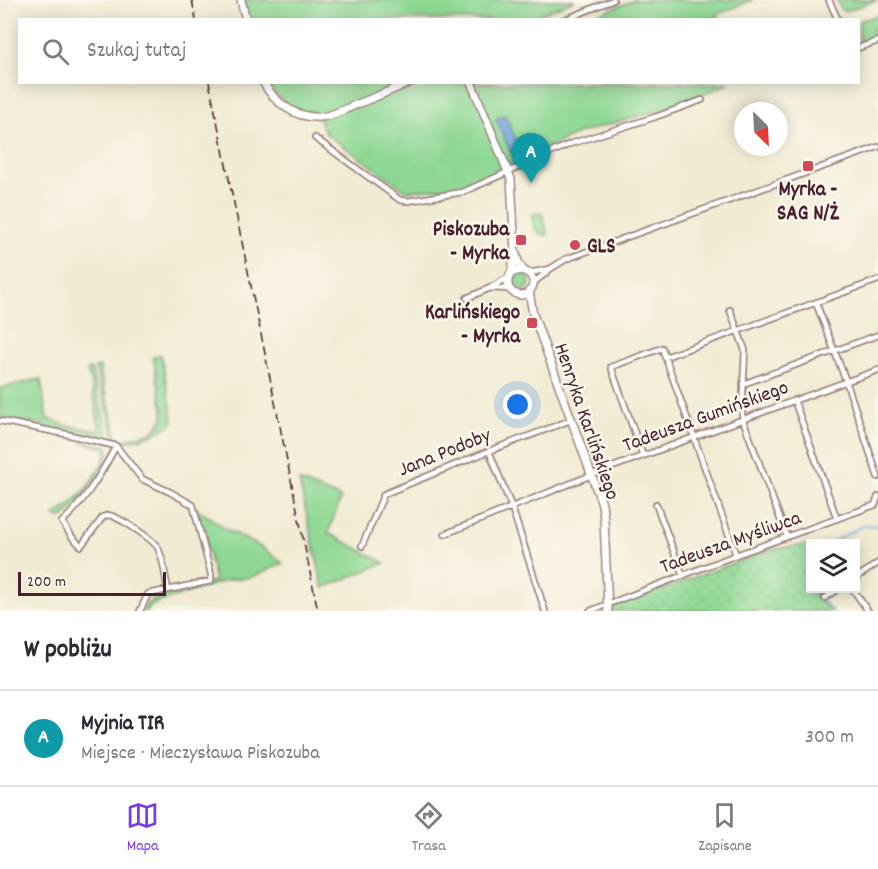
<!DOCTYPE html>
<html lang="pl">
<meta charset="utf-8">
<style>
:root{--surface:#fff;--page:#f2f2f3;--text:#2b2b33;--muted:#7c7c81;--line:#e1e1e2;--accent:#7c3aed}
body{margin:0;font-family:Dekko,sans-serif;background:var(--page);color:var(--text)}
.controls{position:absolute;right:18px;bottom:18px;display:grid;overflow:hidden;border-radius:0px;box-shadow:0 3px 15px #0003}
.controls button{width:54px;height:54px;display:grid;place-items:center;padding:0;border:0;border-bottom:2px solid var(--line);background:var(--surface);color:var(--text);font:30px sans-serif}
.compass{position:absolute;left:734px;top:102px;width:54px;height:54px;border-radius:50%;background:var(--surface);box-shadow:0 3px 15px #0003;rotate:156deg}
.scale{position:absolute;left:18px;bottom:15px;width:148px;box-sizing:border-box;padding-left:6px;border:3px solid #4a1f2b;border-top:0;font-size:16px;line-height:21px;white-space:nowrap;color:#4a1f2b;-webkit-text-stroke:4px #fbf7ec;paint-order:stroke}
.you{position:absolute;left:518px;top:405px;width:21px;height:21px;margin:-15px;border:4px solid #fff;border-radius:50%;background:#1a73e8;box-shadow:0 0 0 9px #1a73e833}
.badge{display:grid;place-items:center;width:39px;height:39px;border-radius:50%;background:var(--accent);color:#fff;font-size:20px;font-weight:700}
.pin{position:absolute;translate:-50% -50px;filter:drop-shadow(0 2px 3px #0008)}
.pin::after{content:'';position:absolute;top:32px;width:21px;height:18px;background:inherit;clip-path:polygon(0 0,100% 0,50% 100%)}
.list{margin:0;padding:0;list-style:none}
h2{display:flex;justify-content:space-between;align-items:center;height:78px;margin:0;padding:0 24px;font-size:26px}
h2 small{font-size:20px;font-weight:400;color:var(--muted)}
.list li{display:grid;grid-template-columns:39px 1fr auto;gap:18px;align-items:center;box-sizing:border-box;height:96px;padding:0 24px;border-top:2px solid var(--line)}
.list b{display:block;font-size:22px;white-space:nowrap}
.list p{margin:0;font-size:20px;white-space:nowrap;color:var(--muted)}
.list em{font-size:20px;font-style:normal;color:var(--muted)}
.icon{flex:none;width:33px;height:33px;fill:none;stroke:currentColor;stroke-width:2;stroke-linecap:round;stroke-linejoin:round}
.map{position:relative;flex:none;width:878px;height:611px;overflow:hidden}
.search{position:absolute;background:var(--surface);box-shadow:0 3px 15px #0003;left:18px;right:18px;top:18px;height:66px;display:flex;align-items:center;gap:15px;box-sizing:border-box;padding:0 21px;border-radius:0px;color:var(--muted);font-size:22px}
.sheet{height:174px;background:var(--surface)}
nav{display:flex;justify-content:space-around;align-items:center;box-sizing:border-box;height:84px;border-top:2px solid var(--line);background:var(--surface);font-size:16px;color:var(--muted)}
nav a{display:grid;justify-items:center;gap:3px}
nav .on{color:var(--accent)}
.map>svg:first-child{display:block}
</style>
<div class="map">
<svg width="878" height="611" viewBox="0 0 878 611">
<defs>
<pattern id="garden-dots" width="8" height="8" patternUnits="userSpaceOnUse" patternTransform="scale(1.5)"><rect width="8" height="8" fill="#8dd793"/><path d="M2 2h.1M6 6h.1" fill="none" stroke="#7bb87f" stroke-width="1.8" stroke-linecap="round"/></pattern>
</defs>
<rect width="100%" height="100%" fill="#fbf7ec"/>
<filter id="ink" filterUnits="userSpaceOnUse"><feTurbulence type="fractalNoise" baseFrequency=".0167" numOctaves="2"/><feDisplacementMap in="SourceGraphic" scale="12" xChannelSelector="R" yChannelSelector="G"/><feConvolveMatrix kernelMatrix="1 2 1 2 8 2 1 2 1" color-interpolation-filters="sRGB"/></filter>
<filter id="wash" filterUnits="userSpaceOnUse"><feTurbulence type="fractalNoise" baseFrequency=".008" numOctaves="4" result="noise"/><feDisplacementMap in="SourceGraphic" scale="24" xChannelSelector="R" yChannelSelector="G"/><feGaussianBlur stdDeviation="1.35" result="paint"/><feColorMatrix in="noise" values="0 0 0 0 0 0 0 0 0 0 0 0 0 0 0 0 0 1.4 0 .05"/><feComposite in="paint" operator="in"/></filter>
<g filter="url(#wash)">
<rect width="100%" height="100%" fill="#f1ebd3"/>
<path fill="#8dd793" stroke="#6c7b5f" stroke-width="1.5" d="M243,0h332l-48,20 -279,-1z
M634,0h119l-35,14 1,5h-133z
M837,0h41l-32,11 -5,-1z
M878,15v12l-7,3 3,7 -15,4v-20z
M267,83h462l-47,21 -103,29 -114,53 -58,5 -81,-57 -11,-22c-22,0 -36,-12 -48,-29z
M542,213l6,22c-13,0 -14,-8 -17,-20z
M512 282a9 9 0 1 1 18 0a9 9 0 1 1-18 0Z
M161,355l12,63 -1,5c-13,12 -34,16 -51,20l-4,-2 -2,-3 -20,-70 5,-1v5l17,64 4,5 31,-9 11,-13v-9l-10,-53z
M91,369l19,72 -78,-18 -32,-5v-30l41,-9 6,40c7,1 12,4 19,6 11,2 22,4 33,6v-6l-8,-42 -4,-13z
M81,442l27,4c0,2 1,3 1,5 1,11 -36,62 -46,66 -5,2 -4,1 -9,-2 27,-15 40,-34 53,-62v-3l-2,-2z
M299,481l42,17 -13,35 57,30 -62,25z
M197,509l31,21 31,16 24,17 -24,11 -12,4 -16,1 -75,24 -6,4 -2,4h-5l5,-8 9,-8 49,-11 9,-4z"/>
<path fill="url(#garden-dots)" stroke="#6c7b5f" stroke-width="1.5" d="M810,544v44l3,1 4,9 15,13h-219l-1,-4 161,-58z"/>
<path fill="#74a4de" stroke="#5f6284" stroke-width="1.5" d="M505,115l15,34 -9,4 -15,-34z"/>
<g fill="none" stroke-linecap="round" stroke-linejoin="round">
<path stroke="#74a4de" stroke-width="1.5" d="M829,544l35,-19 14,1
M810,562l-6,8 1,9 5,8
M812,588l20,23"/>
</g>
</g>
<g filter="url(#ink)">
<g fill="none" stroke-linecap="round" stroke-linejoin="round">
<defs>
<path id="street" d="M829,0l9,20
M564,20l49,-20
M858,48l20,-7
M315,138l85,62 8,1 55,-9 107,-48 85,-27 47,-17
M529,273l21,-4
M533,283l13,-10 4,-4 16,-10 312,-112
M490,288l19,1
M467,298l23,-10 19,-11
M816,303l30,78 32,96
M730,310l15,40 -3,64 1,6 44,117
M665,357l213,-77
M743,384l135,-49
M794,400l43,119
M0,421l66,13 50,12
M116,446c-15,28 -31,55 -54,76l10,15 9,9 22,-29 5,-2c10,1 46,25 50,33 6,12 7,29 10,42
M116,446l26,33 28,13 23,13 18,69v7l-63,13 -8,17
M489,451l23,57 33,103
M643,456l-32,-89 51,-19 74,207
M656,504l27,72
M445,534l154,-62 279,-102
M362,546l22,-52 105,-43 82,-31
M856,578l22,-15
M852,588l16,23
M825,598l15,-10
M590,611l146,-56 139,-50 3,-8"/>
<path id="secondary" d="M241,0l5,20
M263,82c11,20 33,37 57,35 12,-1 24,-7 35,-12 18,-7 37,-15 56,-23
M471,82l40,97 4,72c-3,6 -1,12 -3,19 -1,5 -5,8 -4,14 1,10 15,15 22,7 10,-13 -6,-27 -19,-17
M515,251l4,13 4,6
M529,291l4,23 69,190 2,15 4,92"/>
</defs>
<use href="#street" stroke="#9e857f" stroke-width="8"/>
<use href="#secondary" stroke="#9e857f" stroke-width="10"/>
<use href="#street" stroke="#fff" stroke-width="4.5"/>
<use href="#secondary" stroke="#fff" stroke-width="7"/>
<path stroke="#4a1f2b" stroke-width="1.5" stroke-dasharray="9 4.5" stroke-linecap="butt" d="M192,0l4,20
M209,82l109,529"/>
</g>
</g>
<g fill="#d1495b" stroke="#fbf7ec" stroke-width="2">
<rect x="802" y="160" width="12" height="12" rx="3"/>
<rect x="515" y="234" width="12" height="12" rx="3"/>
<circle cx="575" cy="245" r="6"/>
<rect x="526" y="317" width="12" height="12" rx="3"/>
</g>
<g text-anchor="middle" stroke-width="5" stroke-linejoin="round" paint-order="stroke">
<g font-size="21" font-weight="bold" fill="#4a1f2b" stroke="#fbf7ec" text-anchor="end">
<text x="808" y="195" text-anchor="middle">Myrka -<tspan x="808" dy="24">SAG N/Ż</tspan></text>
<text x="509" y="235">Piskozuba<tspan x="509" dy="24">- Myrka</tspan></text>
<text x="587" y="252" text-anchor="start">GLS</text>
<text x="520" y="318">Karlińskiego<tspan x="520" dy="24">- Myrka</tspan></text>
</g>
<g font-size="21" fill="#4a1f2b" stroke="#fbf7ec">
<text transform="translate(705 415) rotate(-20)" y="7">Tadeusza Gumińskiego</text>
<text transform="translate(588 421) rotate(71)" y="7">Henryka Karlińskiego</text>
<text transform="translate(444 451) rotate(-22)" y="7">Jana Podoby</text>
<text transform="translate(730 541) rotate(-20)" y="7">Tadeusza Myśliwca</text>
</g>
</g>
</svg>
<div class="controls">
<button><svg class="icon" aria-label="layers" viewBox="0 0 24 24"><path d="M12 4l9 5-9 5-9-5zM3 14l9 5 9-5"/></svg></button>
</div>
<svg class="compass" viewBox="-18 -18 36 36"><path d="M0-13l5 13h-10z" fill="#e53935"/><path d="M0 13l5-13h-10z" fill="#7c7c81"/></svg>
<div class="scale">200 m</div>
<div class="you"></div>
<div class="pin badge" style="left:531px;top:183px;background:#0f9aa8">A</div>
<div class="search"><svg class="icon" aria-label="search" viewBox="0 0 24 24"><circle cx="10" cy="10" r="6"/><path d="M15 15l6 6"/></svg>Szukaj tutaj</div>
</div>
<section class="sheet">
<h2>W pobliżu<small></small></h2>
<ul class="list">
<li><span class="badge" style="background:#0f9aa8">A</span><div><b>Myjnia TIR</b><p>Miejsce · Mieczysława Piskozuba</p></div><em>300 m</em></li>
</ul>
</section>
<nav>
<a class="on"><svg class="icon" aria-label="map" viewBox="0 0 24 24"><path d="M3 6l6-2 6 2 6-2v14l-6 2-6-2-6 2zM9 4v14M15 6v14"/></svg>Mapa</a>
<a><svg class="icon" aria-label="directions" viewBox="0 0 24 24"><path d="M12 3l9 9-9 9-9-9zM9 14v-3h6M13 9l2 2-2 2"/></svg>Trasa</a>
<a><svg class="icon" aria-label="saved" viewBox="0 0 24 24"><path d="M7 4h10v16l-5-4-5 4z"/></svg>Zapisane</a>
</nav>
